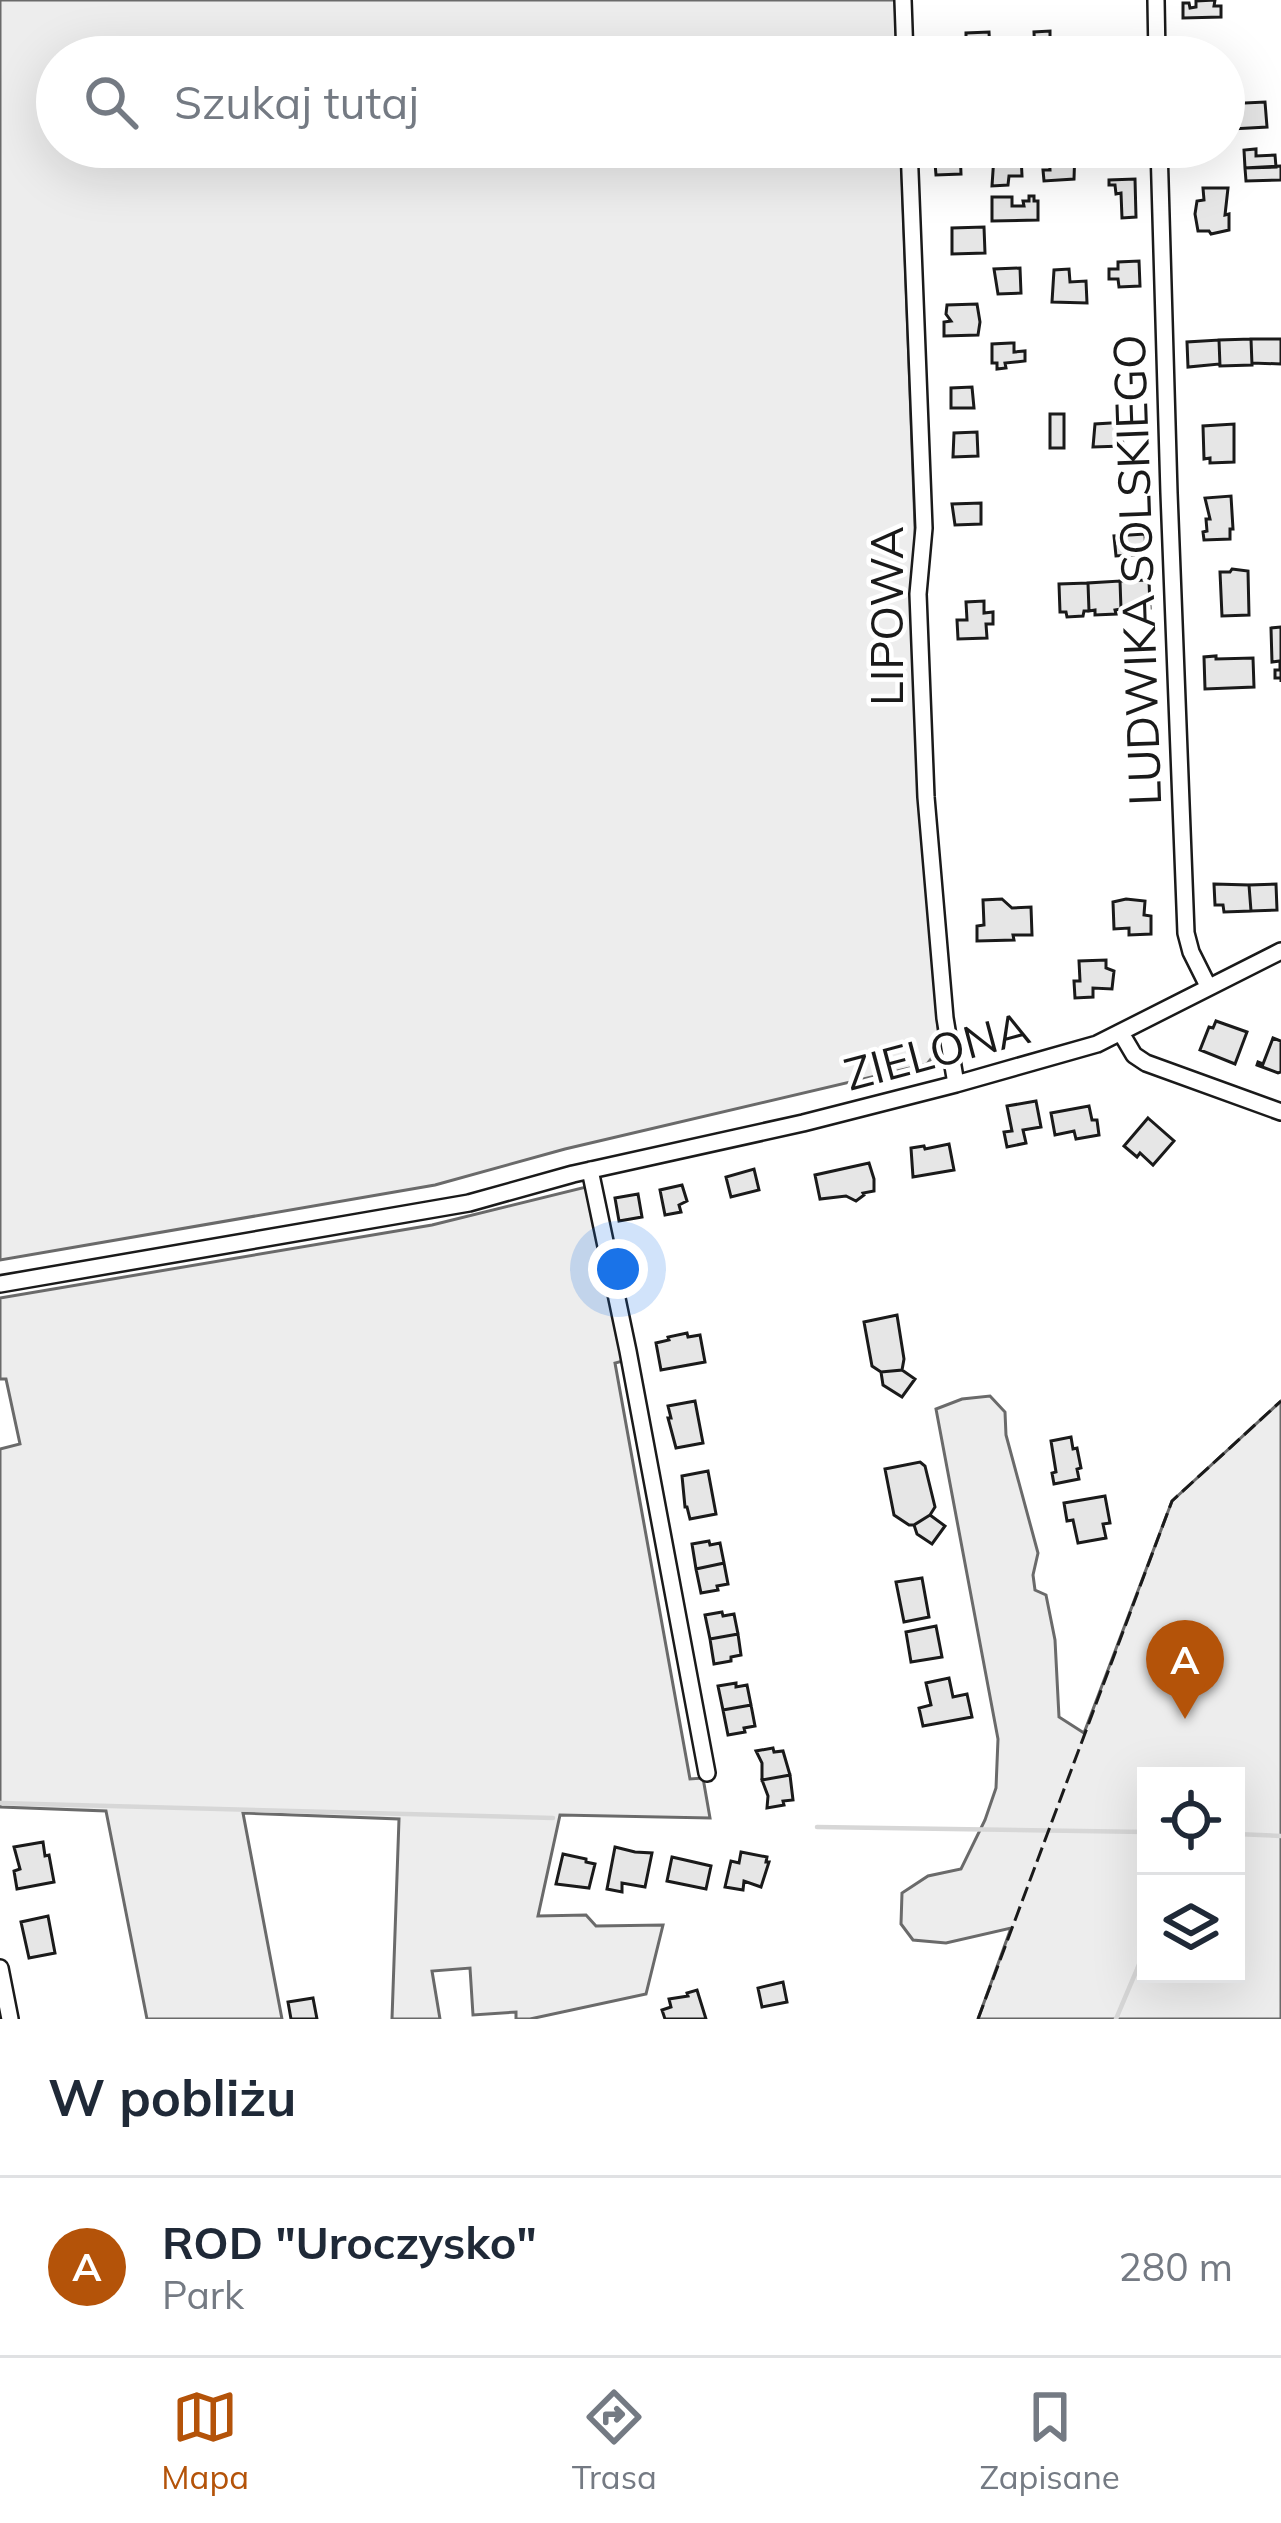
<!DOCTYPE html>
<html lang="pl">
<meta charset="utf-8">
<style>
:root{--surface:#fff;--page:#f2f2f3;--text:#1f2937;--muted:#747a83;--line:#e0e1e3;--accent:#b45309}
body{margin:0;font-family:Mulish,sans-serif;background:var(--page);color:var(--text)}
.controls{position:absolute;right:36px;bottom:36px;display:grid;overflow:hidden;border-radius:0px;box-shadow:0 12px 48px #0002}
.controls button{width:108px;height:108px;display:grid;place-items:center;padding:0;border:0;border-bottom:3px solid var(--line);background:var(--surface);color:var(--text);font:60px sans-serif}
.you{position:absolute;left:618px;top:1269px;width:42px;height:42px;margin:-30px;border:9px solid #fff;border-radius:50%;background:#1a73e8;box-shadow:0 0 0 18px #1a73e833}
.badge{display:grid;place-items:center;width:78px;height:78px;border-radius:50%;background:var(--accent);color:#fff;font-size:39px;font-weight:700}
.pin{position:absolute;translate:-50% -99px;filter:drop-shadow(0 3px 6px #0008)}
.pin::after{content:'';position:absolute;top:63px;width:42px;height:36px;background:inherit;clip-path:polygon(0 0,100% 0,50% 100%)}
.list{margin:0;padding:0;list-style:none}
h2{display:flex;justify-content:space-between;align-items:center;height:156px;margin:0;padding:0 48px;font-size:51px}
h2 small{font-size:39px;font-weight:400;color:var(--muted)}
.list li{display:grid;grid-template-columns:78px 1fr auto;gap:36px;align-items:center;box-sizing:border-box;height:180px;padding:0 48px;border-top:3px solid var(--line)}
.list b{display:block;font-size:45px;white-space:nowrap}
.list p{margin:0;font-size:39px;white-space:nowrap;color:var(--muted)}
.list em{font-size:39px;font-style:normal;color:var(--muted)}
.icon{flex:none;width:66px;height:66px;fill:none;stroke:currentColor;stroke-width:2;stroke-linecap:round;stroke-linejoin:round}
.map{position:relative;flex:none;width:1281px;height:2019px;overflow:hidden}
.search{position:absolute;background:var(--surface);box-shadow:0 12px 48px #0002;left:36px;right:36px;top:36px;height:132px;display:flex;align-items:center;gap:30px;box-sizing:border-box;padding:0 42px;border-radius:66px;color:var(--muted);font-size:45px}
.sheet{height:336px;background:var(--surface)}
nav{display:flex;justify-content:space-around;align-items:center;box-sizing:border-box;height:168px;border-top:3px solid var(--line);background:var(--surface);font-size:33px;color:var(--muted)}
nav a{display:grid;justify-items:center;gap:6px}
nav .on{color:var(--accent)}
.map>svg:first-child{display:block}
</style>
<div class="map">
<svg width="1281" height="2019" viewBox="0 0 1281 2019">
<rect width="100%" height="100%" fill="#fff"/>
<path fill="#ededed" stroke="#6a6a6a" stroke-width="3" fill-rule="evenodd" d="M0,0h895l2,57h-840v90h844l15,406 23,496 -12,15 -362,85 -130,36 -435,75z
M590,1186l33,175 -8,2 75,416 13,-1 7,40 -150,-3 -22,101 48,-1 10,11 67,-1 -17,69 -116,25h-14v-7l-43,3 -3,-47 -38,3 8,48h-48l7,-200 -156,-6 39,206h-135l-41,-208 -106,-4v-358l20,-5 -14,-65h-6v-81l432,-73z
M990,1396l15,16 1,23 32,118 -5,22 2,15 11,5 9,45 4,77 25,16 88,-232 109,-100v618h-303l33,-91 -65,15 -33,-3 -12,-16 1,-31 26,-17 33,-7 24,-49 11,-32 2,-49 -62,-330 26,-10zM1146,1776h90v198h-90z"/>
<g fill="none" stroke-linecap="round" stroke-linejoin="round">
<path stroke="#d7d7d7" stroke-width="4.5" d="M0,1803l553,15
M817,1827l329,5
M1236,1834l45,2
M1116,2019l30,-71"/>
</g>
<path fill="#e6e6e6" stroke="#1a1a1a" stroke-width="3" d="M1215,0l-1,6h7v11l-38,1v-15h6l1,5 6,-1v-6z
M1050,31v14h7v7h-7v5h-15l-1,-25z
M989,32l1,21 -23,1v-8l-6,1 -1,-8h6v-6z
M1265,102l2,25 -35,2v-11h-8v-14z
M960,148l1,26 -25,1 -1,-12h6v-14z
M1075,148l-1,31 -30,2 -1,-11h7l-1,-20z
M1256,149v7l19,-1 1,12 -31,1 -1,-18z
M1021,155l1,21h-13l-1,9 -16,1 2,-30z
M1281,166v14l-35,1 -1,-13z
M1135,179l1,38 -14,1 -1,-25 -5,1 -1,-9h-6v-5z
M1203,188h25l-3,27 4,-1v16l-18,4 -2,-3h-11l-3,-17 2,-13 7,-1z
M1029,196h5v5h4v19l-46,1v-24h20v9h12l-1,-5h6z
M984,227l1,26 -33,1v-26z
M1139,261l1,25 -21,1 -1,-8h-9v-10h9v-7z
M1020,268l1,25 -23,1 -4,-25z
M1069,269l1,13 16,-1 1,22 -35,-1 2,-32z
M977,304l3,18 -2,13 -34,1v-14l7,-1 -5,-7 1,-9z
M1251,339h30v25l-29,-1v2z
M1251,339l1,26 -32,1 -1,-26z
M1219,340l1,26 -1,-2 -31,3 -1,-25z
M1011,343h3v9l11,-1v10l-20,2 1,5 -9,1v-6h-5v-19z
M972,387l2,21h-23v-20z
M1050,414h14v34h-14z
M1127,422l1,12 -6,1 1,11 -30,1 2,-23z
M1234,424v38l-24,1v-5l-6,1 -1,-33z
M977,432l1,24 -25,1 1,-24z
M1231,496l2,33h-3v10l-26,1 -1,-8 4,-1 -1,-12h4l-5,-21z
M981,503v21l-26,1 -3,-21z
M1145,534l1,20 -30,2 -2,-20z
M1232,569l16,2 1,44 -27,1 -2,-44h10z
M1149,580l1,28h-6v5l-17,1v-5h-6l-1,-28z
M1120,581l1,28 -6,1 1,4 -21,1v-5l-6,1 -1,-28z
M1088,583l1,28h-5l-1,5 -16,1 -1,-5h-6l-1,-28z
M984,601v12l9,-1v12h-7l1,14 -29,1 -1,-19h10l-1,-18z
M1281,627v55v-4h-6v-8h5v-9l-8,1 -1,-34z
M1216,656v3l37,-1 1,29 -49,2 -1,-32z
M1214,884l35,1 2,26 -27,1 -1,-7h-8z
M1276,884l1,26 -26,1 -2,-26z
M1002,899l10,9 19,-1 1,28h-19l1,5 -37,1v-15l7,-1 -1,-25z
M1126,899l19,2 -1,14 7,1v18l-22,1v-7l-15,1 -1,-27z
M1106,960v8l8,3 -2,18 -19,-1v9l-18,1 -1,-17h6l-1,-20z
M1216,1021l31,11 -12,32 -35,-14 9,-23 4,1z
M1273,1038l8,3v31l-3,1 -21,-8 1,-3 5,2z
M1036,1101l5,26 -18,3 3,13 -19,4 -3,-15 8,-1 -5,-25z
M1089,1106l3,14h5l2,15 -23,4 -2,-8 -19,4 -4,-22z
M1148,1118l26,23 -21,24 -13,-12 -3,4 -13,-11z
M949,1144l5,26 -41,7 -2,-29 13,-2 1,3z
M869,1163l5,16v12l-11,2 1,2 -8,6 -10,-5 -26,3 -5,-24z
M754,1169l5,21 -28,7 -5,-20z
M682,1185l5,16 -8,4 2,7 -16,3 -5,-25z
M638,1194l4,23 -23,4 -4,-23z
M897,1315l7,44 -2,11 -21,2 -9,-6 -8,-44z
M687,1333l1,4 12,-2 5,27 -44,8 -5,-27 13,-3 -1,-3z
M902,1370l13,9 -13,18 -19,-12 -2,-13z
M695,1401l8,42 -27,5 -8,-30h3l-3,-12z
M1071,1437l2,12 4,-1 4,20 -4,1 2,10 -25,5 -2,-11 4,-1 -5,-31z
M920,1462l5,4 10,41 -5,8 -16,10h-5l-15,-10 -9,-46z
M708,1471l8,43 -26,5 -3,-12h-2l-3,-31z
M1105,1496l5,27 -7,1 3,14 -28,5 -5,-23 -6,1 -3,-18z
M930,1515l15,11 -13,18 -15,-10 -3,-9z
M709,1541l1,4 10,-2 4,20 -28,6 -4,-25z
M724,1563l4,21 -11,2 1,4 -17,3 -5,-24z
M922,1578l7,39 -25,5 -8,-40z
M722,1612l1,4 11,-2 4,20 -28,5 -5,-24z
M936,1626l6,31 -31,5 -5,-30z
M738,1634l3,21 -10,2v4l-17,3 -4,-25z
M949,1678l4,19 14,-3 5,23 -49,9 -4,-18 12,-3 -5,-22z
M736,1683v4l11,-2 4,20 -28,5 -5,-24z
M751,1705l4,21 -11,2 1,4 -17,3 -5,-25z
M773,1748l1,4 9,-1 7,24 -28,5v-17l-6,-12z
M790,1775l3,25 -10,1 1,4 -17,3 1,-12 -6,-16z
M43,1842l2,14 4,-1 5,27 -37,7 -3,-18 6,-2 -6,-22z
M615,1847l20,5 17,1 -7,34 -23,-4v9l-15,-3z
M741,1852l26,5 -1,5h3l-8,25 -17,-6 -1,9 -18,-3 6,-26 8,2z
M563,1854l23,5v3l9,2 -6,24 -33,-4z
M672,1857l39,9 -5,23 -39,-8z
M48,1916l7,37 -26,5 -8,-36z
M783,1982l4,20 -25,5 -4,-19z
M697,1990l9,29h-41l-3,-9 9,-3 -2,-8 19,-3 -1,-3z
M313,1998l4,21h-26l-3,-17z"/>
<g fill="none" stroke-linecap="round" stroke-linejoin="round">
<defs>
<path id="street" d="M903,0l2,57
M1156,0l1,57
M909,147l15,381 -6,66 8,203 19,221 11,66
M1159,147l10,346 17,440 5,19 17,34
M1121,1033l13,22 12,8 135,49
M590,1170l38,181 79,422
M0,1284l469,-81 104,-29 230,-51 153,-39 141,-40 184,-93
M0,1968l10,51"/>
</defs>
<use href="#street" stroke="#1a1a1a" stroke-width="20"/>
<use href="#street" stroke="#fff" stroke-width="15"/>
<path stroke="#1a1a1a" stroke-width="3" stroke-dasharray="15 6" stroke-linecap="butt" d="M978,2019l194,-518 109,-100"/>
</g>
<g text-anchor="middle" stroke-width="9" stroke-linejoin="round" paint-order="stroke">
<g font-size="45" fill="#1a1a1a" stroke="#fff">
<text transform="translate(1137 570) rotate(-92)" y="16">LUDWIKA SOLSKIEGO</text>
<text transform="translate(887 616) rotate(-90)" y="16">LIPOWA</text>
<text transform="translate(937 1051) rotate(-15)" y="16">ZIELONA</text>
</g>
</g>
</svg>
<div class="controls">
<button><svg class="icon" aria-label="locate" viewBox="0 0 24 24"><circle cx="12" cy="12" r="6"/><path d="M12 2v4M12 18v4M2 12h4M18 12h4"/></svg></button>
<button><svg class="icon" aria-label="layers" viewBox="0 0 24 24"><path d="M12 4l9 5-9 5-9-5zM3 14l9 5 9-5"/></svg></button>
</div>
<div class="you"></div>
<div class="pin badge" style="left:1185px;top:1719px">A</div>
<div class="search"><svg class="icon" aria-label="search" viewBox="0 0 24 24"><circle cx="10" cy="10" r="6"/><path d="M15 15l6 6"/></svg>Szukaj tutaj</div>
</div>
<section class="sheet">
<h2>W pobliżu<small></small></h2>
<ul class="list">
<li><span class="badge">A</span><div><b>ROD &quot;Uroczysko&quot;</b><p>Park</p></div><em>280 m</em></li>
</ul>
</section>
<nav>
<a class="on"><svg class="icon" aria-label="map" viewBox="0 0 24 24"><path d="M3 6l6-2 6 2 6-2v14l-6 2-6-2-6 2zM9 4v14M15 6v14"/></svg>Mapa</a>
<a><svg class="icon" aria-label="directions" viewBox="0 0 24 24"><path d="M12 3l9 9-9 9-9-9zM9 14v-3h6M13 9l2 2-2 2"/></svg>Trasa</a>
<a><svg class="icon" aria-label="saved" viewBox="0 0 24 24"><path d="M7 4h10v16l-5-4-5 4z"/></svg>Zapisane</a>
</nav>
